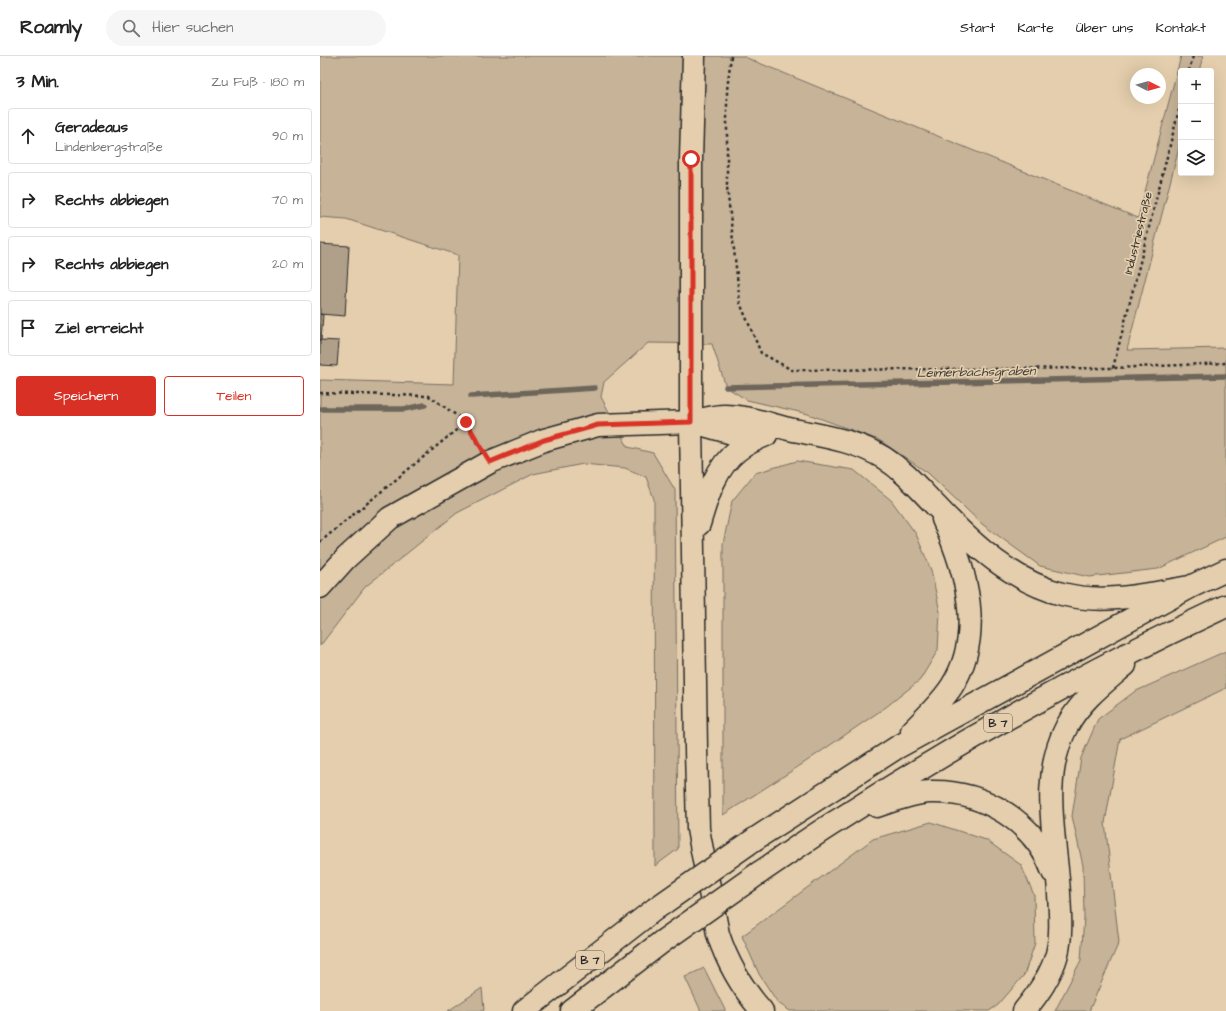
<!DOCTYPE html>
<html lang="de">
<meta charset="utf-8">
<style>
:root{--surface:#fff;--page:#f6f6f6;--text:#222;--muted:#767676;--line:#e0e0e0;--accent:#d93025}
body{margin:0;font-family:"Architects Daughter",sans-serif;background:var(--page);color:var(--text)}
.controls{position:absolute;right:12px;top:12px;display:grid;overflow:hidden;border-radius:4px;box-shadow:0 4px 16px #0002}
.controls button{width:36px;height:36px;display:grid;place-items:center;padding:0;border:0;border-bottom:1px solid var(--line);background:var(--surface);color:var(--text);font:20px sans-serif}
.compass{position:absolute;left:810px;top:12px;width:36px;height:36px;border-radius:50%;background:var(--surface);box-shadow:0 4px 16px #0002;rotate:96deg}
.stop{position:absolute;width:12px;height:12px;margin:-9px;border:3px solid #d93025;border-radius:50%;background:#fff}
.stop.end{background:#d93025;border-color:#fff;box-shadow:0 1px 4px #0008}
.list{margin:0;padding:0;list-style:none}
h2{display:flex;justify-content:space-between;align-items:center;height:52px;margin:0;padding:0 16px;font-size:17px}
h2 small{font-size:13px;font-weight:400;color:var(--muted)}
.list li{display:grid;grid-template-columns:26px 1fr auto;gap:12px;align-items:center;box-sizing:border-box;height:56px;margin:0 8px 8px;padding:0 8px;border:1px solid var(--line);border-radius:4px}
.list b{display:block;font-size:15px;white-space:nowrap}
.list p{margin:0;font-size:13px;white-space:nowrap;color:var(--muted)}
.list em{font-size:13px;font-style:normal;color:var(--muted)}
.actions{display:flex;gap:8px;padding:12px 16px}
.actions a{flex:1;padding:9px 0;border:1px solid var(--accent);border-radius:4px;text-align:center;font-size:14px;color:var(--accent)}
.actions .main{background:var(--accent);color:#fff}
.icon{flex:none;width:22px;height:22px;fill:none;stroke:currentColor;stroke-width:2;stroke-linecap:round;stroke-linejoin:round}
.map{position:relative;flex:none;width:906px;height:955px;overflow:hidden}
header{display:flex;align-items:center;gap:24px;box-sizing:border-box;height:56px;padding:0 20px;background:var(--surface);border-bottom:1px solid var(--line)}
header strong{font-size:19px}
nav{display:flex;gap:22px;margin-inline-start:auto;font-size:14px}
.search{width:280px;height:36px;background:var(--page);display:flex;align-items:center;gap:10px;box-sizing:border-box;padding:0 14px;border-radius:22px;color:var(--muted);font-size:15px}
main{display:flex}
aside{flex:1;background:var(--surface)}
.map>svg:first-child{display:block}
</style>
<header>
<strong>Roamly</strong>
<div class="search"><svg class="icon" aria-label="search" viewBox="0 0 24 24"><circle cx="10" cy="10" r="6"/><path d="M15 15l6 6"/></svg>Hier suchen</div>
<nav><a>Start</a><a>Karte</a><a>Über uns</a><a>Kontakt</a></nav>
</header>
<main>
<aside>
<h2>3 Min.<small>Zu Fuß · 180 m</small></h2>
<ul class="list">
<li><svg class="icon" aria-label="ahead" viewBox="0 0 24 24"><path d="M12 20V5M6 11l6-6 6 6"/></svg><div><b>Geradeaus</b><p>Lindenbergstraße</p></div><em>90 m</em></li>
<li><svg class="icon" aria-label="right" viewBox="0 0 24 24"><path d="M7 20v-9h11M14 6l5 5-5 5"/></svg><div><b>Rechts abbiegen</b></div><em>70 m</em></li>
<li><svg class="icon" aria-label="right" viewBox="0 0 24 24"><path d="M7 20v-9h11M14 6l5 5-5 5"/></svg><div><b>Rechts abbiegen</b></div><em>20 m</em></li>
<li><svg class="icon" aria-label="arrive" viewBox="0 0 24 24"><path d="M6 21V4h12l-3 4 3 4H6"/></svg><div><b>Ziel erreicht</b></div></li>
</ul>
<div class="actions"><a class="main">Speichern</a><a>Teilen</a></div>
</aside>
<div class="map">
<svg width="906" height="955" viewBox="0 0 906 955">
<rect width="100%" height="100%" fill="#e4cead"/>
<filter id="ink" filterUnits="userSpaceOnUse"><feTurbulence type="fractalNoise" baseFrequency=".025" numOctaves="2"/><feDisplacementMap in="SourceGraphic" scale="8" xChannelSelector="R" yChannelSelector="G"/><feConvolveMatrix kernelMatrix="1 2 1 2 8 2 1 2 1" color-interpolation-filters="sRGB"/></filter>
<g filter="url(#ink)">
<path fill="#c6b398" stroke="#786f62" d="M0,0h422l396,162 43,-162h22l-4,15h-18v69l-54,210 99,-2v189l-68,32 -69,8 -49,-11 -58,-42 -54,-51 -49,-33 -71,-26 -61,-14 -21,-13 -14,-43 -64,-1 -44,39 -3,15 27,50 25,6 22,37 3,359 -23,17 -1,-367 -8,-22 -21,-9 -42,-4 -50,10 -76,39 -92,74 -45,59v-266l134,4 4,-129 -112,-36 -26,-2z
M477,405l57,9 37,30 25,34 15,36 9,42 -2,38 -18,30 -34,27 -82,56 -81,52v-271l9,-43 23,-28z
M906,595v37l-106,51 -15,84 14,119 -30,69h-34l26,-51 3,-43 -1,-51 -11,-50 9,-58 17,-39 36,-27z
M611,766l55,18 35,25 13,30 1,48 -11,32 -26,30 -9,6h-199l-12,-8 -19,-29 -17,-38 131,-97z
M384,912l21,42v1h-24l-16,-34z
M162,932l2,22 -1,1h-35z"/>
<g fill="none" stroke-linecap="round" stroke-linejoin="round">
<path stroke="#6e665a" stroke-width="5.5" d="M406,331l500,-11
M151,340l124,-8
M0,353h84l21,-4"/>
</g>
<path fill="#b0a089" stroke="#2b2b2b" d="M0,188l29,2 -4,70 -25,-2z
M0,258l3,1 -2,25h-1z
M0,284l19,1 -2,25 -17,-1z"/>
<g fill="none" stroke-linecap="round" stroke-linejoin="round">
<defs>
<path id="major" d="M0,531l26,-29 44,-40 100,-56 54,-22 54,-15 93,-3v-263l3,-103"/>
<path id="highway" d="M371,366l5,327 2,80 20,105c9,28 24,54 44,77
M371,366c11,-2 22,-6 33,-6 22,0 44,8 65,13 33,7 66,11 95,29 22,14 37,33 55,51 35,37 74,72 123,85 43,11 86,0 128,-7
M377,367l35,10 32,2
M379,468c8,-27 16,-56 39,-74 9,-7 18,-11 28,-15
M592,675c14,-14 29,-28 40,-45 33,-52 14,-116 -9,-167
M557,750c17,-6 35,-13 53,-14 53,-2 105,30 123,80
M435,783l141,-91 294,-161 36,-17
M439,817c27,-18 53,-37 81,-54 124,-80 253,-151 386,-213
M204,955l131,-102
M252,955l91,-70
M704,955c14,-17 27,-35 33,-57 5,-20 3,-40 2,-61 -3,-55 -20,-114 8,-167 13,-25 37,-43 58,-61"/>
</defs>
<use href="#major" stroke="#2b2b2b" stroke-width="25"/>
<use href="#highway" stroke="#2b2b2b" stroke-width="25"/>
<path stroke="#2b2b2b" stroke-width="2.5" stroke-dasharray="3 3" stroke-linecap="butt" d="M411,0l-4,34v97l13,116 21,50 31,17 321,-2 113,-5
M869,15l4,-15
M793,312l68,-266
M0,337l109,3 37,26 13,23
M0,486l146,-120"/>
<use href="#major" stroke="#e4cead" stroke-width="22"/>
<use href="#highway" stroke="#e4cead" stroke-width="22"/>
<defs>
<path id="highway-bridge" d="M335,853l100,-70
M343,885l96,-68"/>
</defs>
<use href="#highway-bridge" stroke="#2b2b2b" stroke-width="25" stroke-linecap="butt"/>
<use href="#highway-bridge" stroke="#e4cead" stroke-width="22"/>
</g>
</g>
<g fill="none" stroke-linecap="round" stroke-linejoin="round" filter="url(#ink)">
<path stroke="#d93025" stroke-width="5" d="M146,366l24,40 54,-22 54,-15 93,-3v-263"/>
</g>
<g text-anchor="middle" stroke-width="3.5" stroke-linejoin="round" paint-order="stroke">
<g fill="#e4cead" stroke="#625c52" stroke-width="1">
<rect x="664" y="658" width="28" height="18" rx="3"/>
<rect x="256" y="895" width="28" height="18" rx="3"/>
</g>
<g font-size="11" font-weight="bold" fill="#2b2b2b">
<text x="678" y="671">B 7</text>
<text x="270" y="908">B 7</text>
</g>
<g font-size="12" fill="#2b2b2b" stroke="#e4cead">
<text transform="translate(818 177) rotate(-76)" y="4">Industriestraße</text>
</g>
<g font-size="13" font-style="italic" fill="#413f3b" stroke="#e4cead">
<text transform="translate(656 315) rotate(-1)" y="5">Leimerbachsgraben</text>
</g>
</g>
</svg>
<div class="controls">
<button>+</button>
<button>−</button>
<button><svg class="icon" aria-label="layers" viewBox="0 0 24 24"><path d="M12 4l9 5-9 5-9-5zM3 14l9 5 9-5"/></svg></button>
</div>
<svg class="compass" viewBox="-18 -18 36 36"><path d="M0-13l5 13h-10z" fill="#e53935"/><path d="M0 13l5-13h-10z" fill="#767676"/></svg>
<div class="stop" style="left:371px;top:103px"></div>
<div class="stop end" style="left:146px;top:366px"></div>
</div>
</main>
